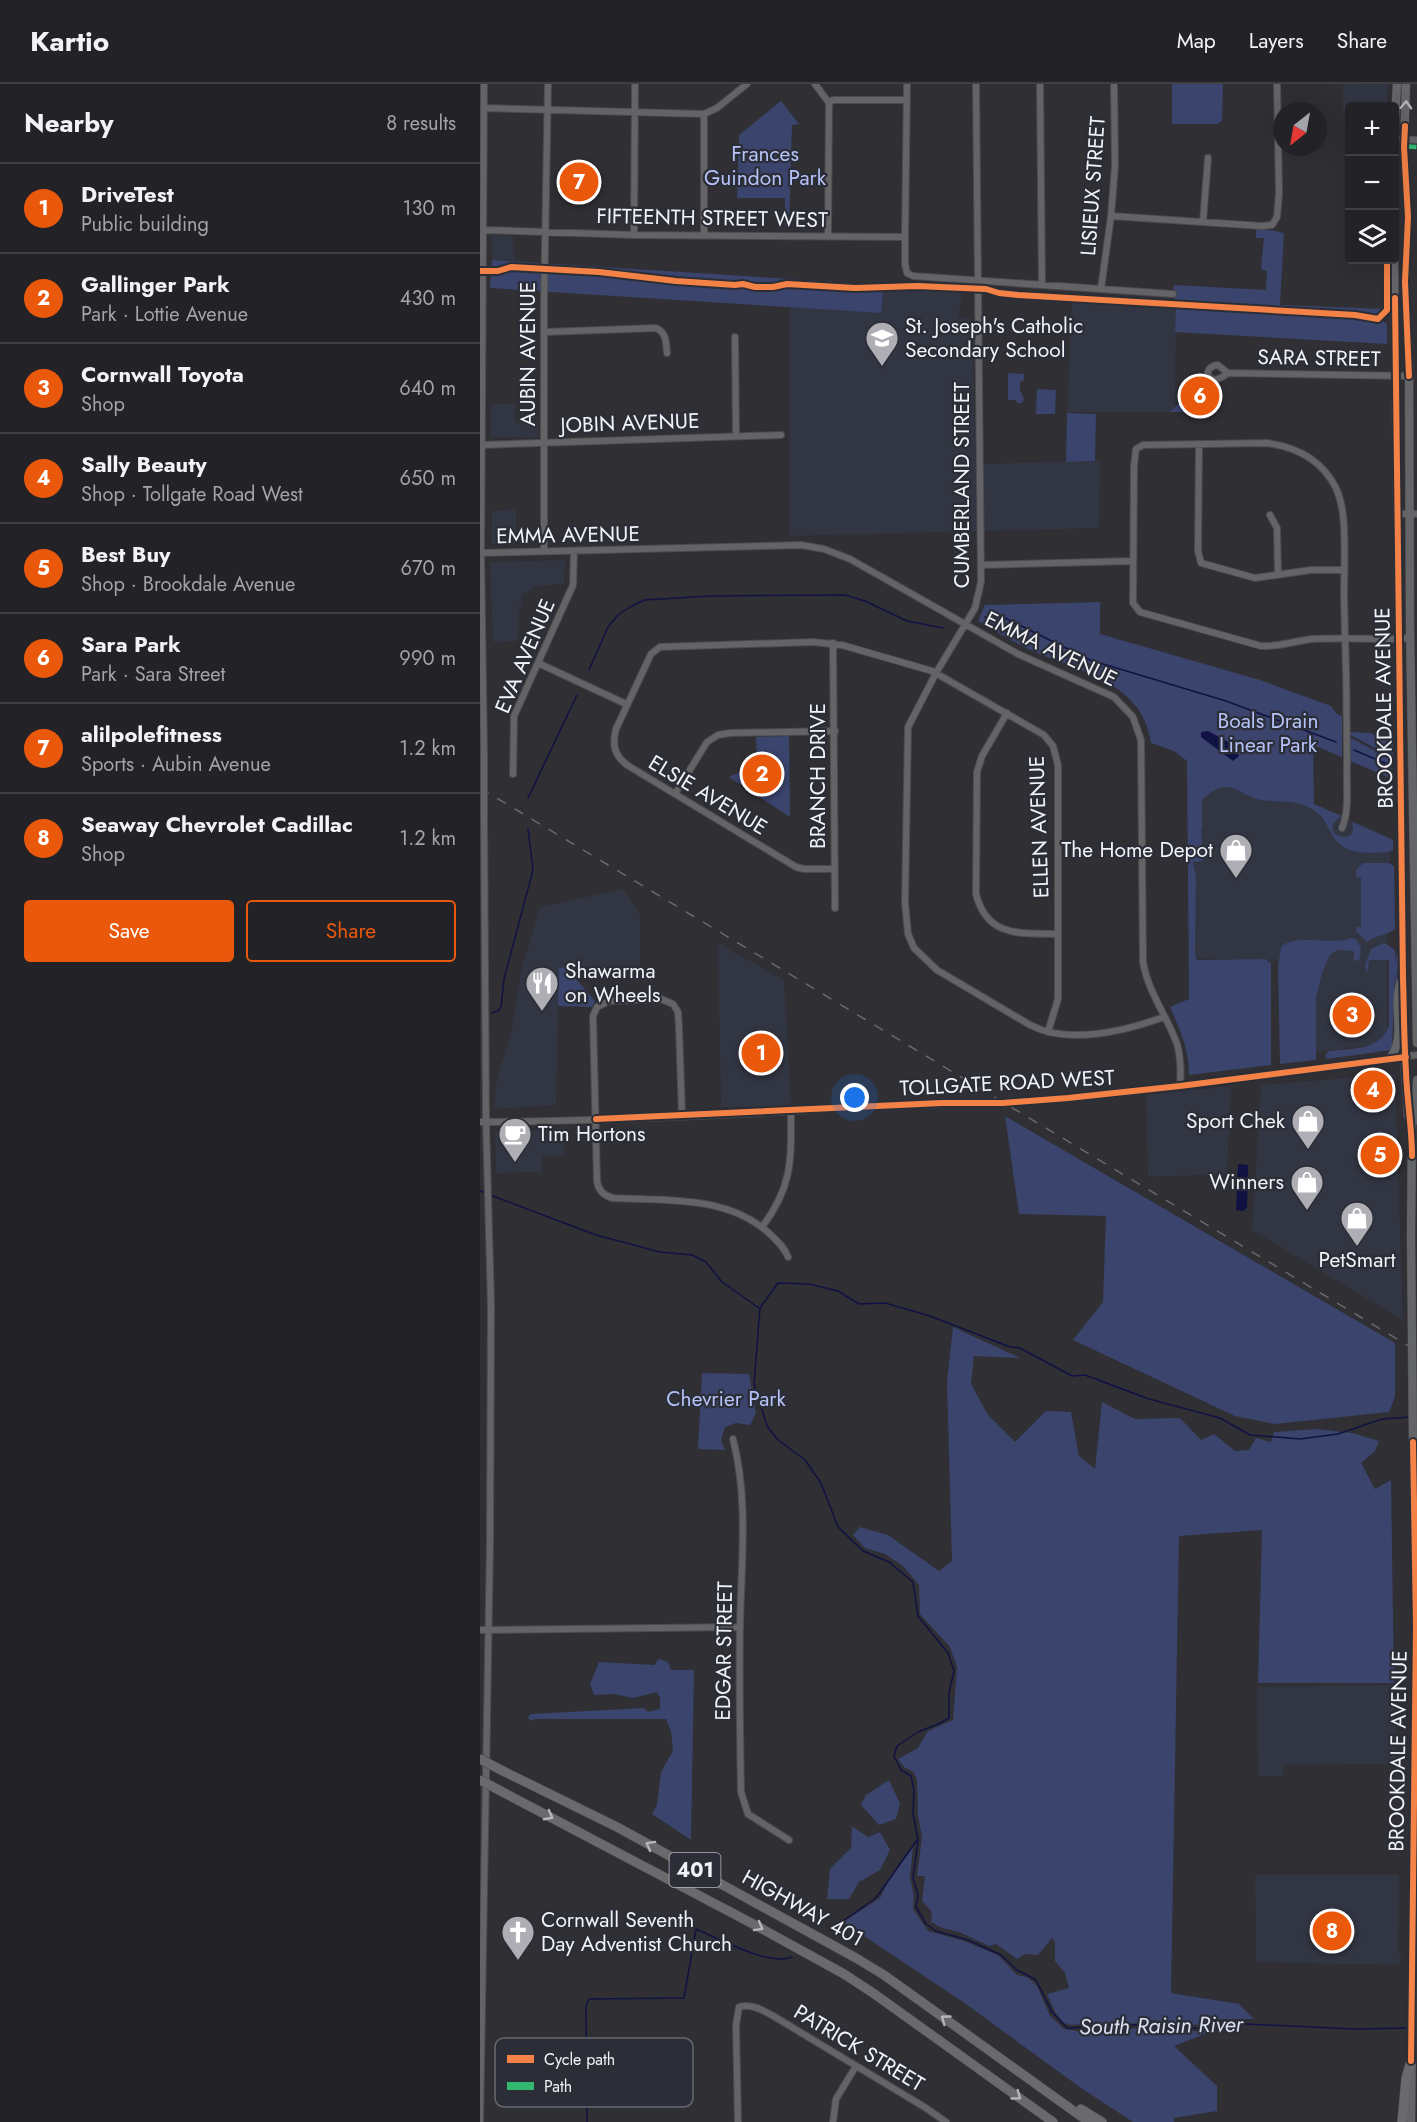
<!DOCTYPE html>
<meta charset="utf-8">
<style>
:root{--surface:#232327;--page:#2f2f33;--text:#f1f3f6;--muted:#a3a4a7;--line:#404044;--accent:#ea580c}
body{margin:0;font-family:Jost,sans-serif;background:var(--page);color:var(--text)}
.controls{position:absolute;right:18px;top:18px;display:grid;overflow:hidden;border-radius:6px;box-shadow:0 6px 24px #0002}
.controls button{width:54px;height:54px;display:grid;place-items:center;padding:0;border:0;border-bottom:2px solid var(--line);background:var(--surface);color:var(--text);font:30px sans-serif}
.compass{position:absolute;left:793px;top:18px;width:54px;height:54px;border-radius:50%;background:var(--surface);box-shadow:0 6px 24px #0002;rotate:211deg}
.you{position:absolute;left:375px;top:1014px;width:21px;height:21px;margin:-15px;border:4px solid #fff;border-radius:50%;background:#1a73e8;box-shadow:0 0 0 9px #1a73e833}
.badge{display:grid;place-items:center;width:39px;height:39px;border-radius:50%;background:var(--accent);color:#fff;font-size:20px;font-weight:700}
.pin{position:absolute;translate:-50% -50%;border:3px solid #fff;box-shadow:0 2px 6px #0006}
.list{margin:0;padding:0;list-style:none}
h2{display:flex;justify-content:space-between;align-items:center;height:78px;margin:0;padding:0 24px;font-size:26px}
h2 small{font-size:20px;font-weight:400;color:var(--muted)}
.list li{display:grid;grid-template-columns:39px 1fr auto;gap:18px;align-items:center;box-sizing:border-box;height:90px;padding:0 24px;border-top:2px solid var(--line)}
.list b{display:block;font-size:22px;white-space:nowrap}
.list p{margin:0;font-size:20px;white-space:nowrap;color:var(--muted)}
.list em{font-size:20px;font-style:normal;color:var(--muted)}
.actions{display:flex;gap:12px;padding:18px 24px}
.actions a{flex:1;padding:14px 0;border:2px solid var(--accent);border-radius:6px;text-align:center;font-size:21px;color:var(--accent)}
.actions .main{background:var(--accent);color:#fff}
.icon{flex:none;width:33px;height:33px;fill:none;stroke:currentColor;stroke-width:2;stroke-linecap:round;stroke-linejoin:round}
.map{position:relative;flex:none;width:937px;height:2038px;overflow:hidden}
header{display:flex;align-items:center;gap:36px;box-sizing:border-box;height:84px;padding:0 30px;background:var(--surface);border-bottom:2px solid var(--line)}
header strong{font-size:28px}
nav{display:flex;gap:33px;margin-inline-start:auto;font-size:21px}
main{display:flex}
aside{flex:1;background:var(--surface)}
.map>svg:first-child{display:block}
</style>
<header>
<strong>Kartio</strong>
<nav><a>Map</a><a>Layers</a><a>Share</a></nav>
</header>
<main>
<aside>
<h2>Nearby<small>8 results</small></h2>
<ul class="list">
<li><span class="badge">1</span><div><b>DriveTest</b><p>Public building</p></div><em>130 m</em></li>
<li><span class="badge">2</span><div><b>Gallinger Park</b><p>Park · Lottie Avenue</p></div><em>430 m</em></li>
<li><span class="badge">3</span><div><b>Cornwall Toyota</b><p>Shop</p></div><em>640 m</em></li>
<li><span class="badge">4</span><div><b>Sally Beauty</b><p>Shop · Tollgate Road West</p></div><em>650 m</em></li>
<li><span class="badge">5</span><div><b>Best Buy</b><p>Shop · Brookdale Avenue</p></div><em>670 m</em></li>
<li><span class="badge">6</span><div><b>Sara Park</b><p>Park · Sara Street</p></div><em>990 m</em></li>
<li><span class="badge">7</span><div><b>alilpolefitness</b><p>Sports · Aubin Avenue</p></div><em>1.2 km</em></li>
<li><span class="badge">8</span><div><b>Seaway Chevrolet Cadillac</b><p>Shop</p></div><em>1.2 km</em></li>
</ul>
<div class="actions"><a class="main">Save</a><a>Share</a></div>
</aside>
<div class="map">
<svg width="937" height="2038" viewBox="0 0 937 2038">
<rect width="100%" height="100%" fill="#2f2f34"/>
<path fill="#323643" d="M863,0h45l-1,22h-37l-1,7h-6z
M11,151l22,1 1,25 -22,-1z
M404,201l78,2 -3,31 13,1 3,145 125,-3 -1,67 -309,8v-229l91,6z
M592,217l104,6 -1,100 -6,5h-102z
M11,320h24v19h23v15l-47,-1z
M36,426v33l-24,1v-33z
M85,476l-1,24 -30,2 -5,7h-7v15l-3,-1 -1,34 -25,1 -3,-80z
M707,676l127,44 77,34 -4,88v117l-78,10v-110l-27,3v15l-92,-3z
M143,805l17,25v52l-81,2 -3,137 -62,4 2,-27 15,-48 10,-63 19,-64z
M238,859l66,37 7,126 -70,1z
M915,990l8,246 -151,-90 9,-145z
M751,1002l-4,88 -79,3 -2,-82z
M85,1043l-1,28 -22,1v16l-46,1 -1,-42 46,-1z
M915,1601l1,79 -113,1v11h-25l-1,-89z
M775,1791h144l-1,74 3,7 -2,9 -143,-3z"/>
<path fill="#3a446d" d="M692,0h51l-1,37 -5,3h-45z
M301,17l18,23 -7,1 -3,101 -4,-1v-27h-48l2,-63z
M776,146h13l1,2 1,-2 13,3 -4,72 106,4 -3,6 -5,3 -15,-4 -184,-10 -5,-3 3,-9 -4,-2 1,-5 92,5 1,-19 -5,-1 -1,-3 3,-29h-8z
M12,176l392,25 -3,28 -391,-25z
M696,222l179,9 25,4 7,5v20l-212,-12z
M529,289l15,1v6l-4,2v8l4,9 -2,4h-4l-3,-3h-7v-26z
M727,297l5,3 -6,28h-37z
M557,305l19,1 -1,24h-19z
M587,329l29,1 -1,47 -29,1z
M620,518v32l160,46 71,26 6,8 5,2v41l-29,-12 1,59 28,12c-29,17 18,34 10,6l41,18v10l-4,2c-13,0 -30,3 -42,-3 -19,-10 -17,-28 -32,-38 -19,-14 -38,-7 -59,-12 -10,-3 -19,-12 -30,-12 -9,0 -18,7 -24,13v29l-1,1 2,31 -10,1 3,14 -1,78 2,6 68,-1 6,4v102l-82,10c0,-26 -9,-45 -19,-68l19,-8v-3l-2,-235 -13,-10 -23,-8c-9,-65 -79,-72 -129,-97 -15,-7 -30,-17 -44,-25l7,-16z
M870,648l20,1 23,9v16l-44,-24z
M309,652l1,81 -61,-40 13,-6 15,-2 -1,-32z
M869,653l42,22 1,20 -42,-18z
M883,779h26l5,3 1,63c-9,7 -20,6 -28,13l-11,-11 1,-4h4v-50h-5v-7z
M871,854l5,1 5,8 -2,14 -5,-1v-9l-17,-1 -7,5 -8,18 -6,25v62l-36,4 -2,-97 3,-20c14,-14 51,-1 70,-9z
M905,859l10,7 1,14 1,-12 1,5 -3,65v-51l-3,79 -66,9 -1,-4 4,-4c23,-3 52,0 60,-26v-65h-20l-2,14 -2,-9 6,-16z
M86,883l29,34 -3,6 -34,-1 1,-38z
M525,1032l390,227v54l-6,15 -114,12 -40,-8 -162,-76 30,-38 3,-86 -87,-2z
M473,1243l67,31 -46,-2 -3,28 17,31 27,27 31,-31 25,1 8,44 16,13 7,-67 33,17 45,-1 21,22 13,-6 21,17 14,-1 7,-12 15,4 3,-10 42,-3 36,4 27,8 -4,10 -14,12 14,26 16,-9 3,203h-136l4,-153 -83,6 -8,457 68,11 15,15h-34l-11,7 -59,-6 -10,3 -34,2 -6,-2 -29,2 -7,-2 -9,-11 -8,-18 22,-6 -4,-15 -10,-12v-19l-3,-4 -14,17 -13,-1 -8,5 -21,-15 -7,2 -30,-14 -17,-4 -11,-6 1,-10 -10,-11 3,-25h-8l5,-39 -4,-21 -1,-37 -4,-7 -9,-5 -6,-8 20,-11 10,-17 25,-11 4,-53 -7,-20 -30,-33 -1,-29 -16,-19 -18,-12 -20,-6 -12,-13 7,-8 28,8 51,36 13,-10 -5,-179z
M222,1289l47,1 7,39 -6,12 -14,-2 -11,4 -4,13 4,10 -27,-1z
M179,1575l9,3 3,8h23l-3,170 -39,-26 5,-9 4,-33 12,-21 -2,-20 -5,-12h-131l-5,2 -2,-4 3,-3 113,-6 4,4 12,-3v-11l-3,-6 -24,6 -19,-4 -20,1 -4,-11 9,-22 55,3z
M409,1696l11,24 -4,15 -17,6 -18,-20 5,-10z
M372,1742l16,11 12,-5 10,18 -10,20 -21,12 -10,17h-22l3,-30 21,-21z
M433,1763l-3,31 4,18 -1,13 15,22 36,10 34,14 19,20 10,2 10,9 13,30 14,13 20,3 57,-4 69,4 -36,14 43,40v25l-43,7v4h-41l-52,-34 -118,-86 -120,-80 37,-24 8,-16z"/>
<path fill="#111244" d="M728,647l28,15 3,10 -6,5 -32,-24v-5z
M758,1080l10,1 -1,43 -4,3 -7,-1z"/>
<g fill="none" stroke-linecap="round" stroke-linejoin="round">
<path stroke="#111244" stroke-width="1.5" d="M505,533h18l87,43 136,41 110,41
M109,586l19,-43 10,-12 12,-8 14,-7 67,-4 134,-1 20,6 42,20 36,7
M874,666l33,14
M48,714l49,-103
M12,929l6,-2 3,-4 3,-28 29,-109 -5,-41
M0,1107l6,2
M10,1111l106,40 64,17 32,3 14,7 16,20 37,26
M350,1846l46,-32 41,-58
M930,1944l-56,1 -128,-6 -20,6 -54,-5 -85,4 -15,-16 -16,-32 -19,-10 -16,-15 -33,-15 -32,-9 -10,-7 -10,-17 2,-12 -5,-17 5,-38 -5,-27 1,-23 -3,-14 -10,-6 -7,-14 3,-10 21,-14 20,-8 11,-6v-26l5,-21 -6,-18 -30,-37 -5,-34 -24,-20 -26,-11 -25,-24 -17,-44 -16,-23 -28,-21 -10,-13 -13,-42 6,-76 18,-25 31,1 29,7 21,13 26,-1 45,13 80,31 10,1 52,28 13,-1 64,24 71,19 30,17 50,4 38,-5 44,-15 29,-2
M107,2038l-1,-116 3,-7 95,-1 12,-69c21,9 75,38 96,28"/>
<defs>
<path id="minor" d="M4,0l-3,469 3,201
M335,0l14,19 -1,133
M427,0l-2,153v27l2,9 6,3 260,18
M496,0l5,498 -6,26 -39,65 -28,54 -3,175 3,32 6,14 23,22 93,55c39,20 95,6 134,-8
M560,0l2,201
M349,19l4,-3h73
M4,24l220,6
M914,55l23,1
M631,132l151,10 10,-1 5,-8 2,-24 -2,-109
M723,138l5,-64
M4,146l150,5 271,2
M154,151l1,-151
M224,151v-121l13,-6 30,-24
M621,205l10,-73 4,-50 -1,-82
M65,248l111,-4c11,5 10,15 11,25
M255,253l1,99
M748,289c-22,18 -27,-7 -10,-8l10,8 181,3
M719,360l-1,107 3,12 54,15 56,-8h33
M1,361l300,-10
M918,430h19
M790,431l7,13 1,47
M64,468v-250l4,-218
M0,469l321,-8 23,4 26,10 168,95 96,43 19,20 8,23 2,222c5,30 24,54 34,82 4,14 4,28 3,42
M502,481l151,-4
M353,559l2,265
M58,579l88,41
M527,629l-25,43 -5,16 -1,122c11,44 45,39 82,40
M33,690l1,-58 59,-131 1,-34
M195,710l32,-52 11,-7 12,-2 105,-2
M862,744c8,-19 4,-42 5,-63 0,-56 -1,-112 -3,-168 0,-27 2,-56 -1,-82 -1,-9 -3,-18 -7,-27 -14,-28 -39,-41 -69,-45l-124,2 -7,4 -2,17 -1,137 7,9 121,34c18,1 34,-5 51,-7 27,-1 54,0 80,0l18,-1
M355,785h-31l-8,-2 -169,-102c-13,-10 -15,-21 -11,-36l35,-75 9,-7 153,-5 29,3 90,26 112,64 9,11 5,19v234l-10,33
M202,1031l-3,-88 -1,-15 -5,-8 -12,-5 -52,2 -12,6 -4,9 4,165c1,9 7,15 16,17 55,3 116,-3 158,37 7,7 14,13 17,22
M0,1038c131,-1 262,-8 392,-15 66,-4 132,-3 198,-9 116,-11 231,-27 347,-43
M282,1143c31,-41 29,-67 29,-116
M253,1355c16,62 8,125 7,188 -1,55 0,110 1,165l7,22 41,26
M0,1546l260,-3
M0,2038l10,-578 1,-239 -5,-183 -2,-306
M258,2038l-2,-97 3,-18c13,-4 25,4 36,10l151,91 20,14
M353,2038l3,-23 20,-33"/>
<path id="major" d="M926,0l-2,63 4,70 -3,65 4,84 1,262 7,415
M914,52l3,-52
M914,176l9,718 2,92 3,46 4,9
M909,975c19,-22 2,-52 12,-77
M931,1152l1,-111 4,-11 1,-34
M931,2038l5,-495 -3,-185"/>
<path id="highway" d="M23,1687l114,56 239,131 28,17 205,147
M17,1705l258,136 89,49 29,19 180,129
M601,2025l21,13
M922,2038l4,-44 5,-17"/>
</defs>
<use href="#minor" stroke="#4b4b4f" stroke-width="8"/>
<use href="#major" stroke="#4b4b4f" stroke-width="9"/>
<use href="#highway" stroke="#4b4b4f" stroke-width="10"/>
<use href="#minor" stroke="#646466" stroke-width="6"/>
<use href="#major" stroke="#646567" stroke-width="8"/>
<use href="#highway" stroke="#6a6a6d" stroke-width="9"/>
<path stroke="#6a6a6d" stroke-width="1.5" stroke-dasharray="10 10" stroke-linecap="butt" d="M0,704l937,563"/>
<defs>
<path id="minor-bridge" d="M4,670v62"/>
<path id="major-bridge" d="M931,1152l2,206"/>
<path id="highway-bridge" d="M0,1675l23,12
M0,1696l17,9"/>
</defs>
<use href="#minor-bridge" stroke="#4b4b4f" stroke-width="8" stroke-linecap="butt"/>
<use href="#major-bridge" stroke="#4b4b4f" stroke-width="9" stroke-linecap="butt"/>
<use href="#highway-bridge" stroke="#4b4b4f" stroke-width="10" stroke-linecap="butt"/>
<use href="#minor-bridge" stroke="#646466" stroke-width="6"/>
<use href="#major-bridge" stroke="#646567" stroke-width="8"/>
<use href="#highway-bridge" stroke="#6a6a6d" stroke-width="9"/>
<path stroke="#33b770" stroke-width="4.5" stroke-dasharray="9 4.5" stroke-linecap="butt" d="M914,62l23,1"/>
<defs>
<path id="cycleway" d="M925,42l-1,21 4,70 -3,65 4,94
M0,187h18l13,-4 88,5 77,9 59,4 8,-1 12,3h18l14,-3 68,4 62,-2 69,3 13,4 19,2 337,20 23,4 9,-9v-50
M915,214l8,680c1,32 1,63 3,94 1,29 6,56 6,84
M116,1035l346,-16h61l65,-5 112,-12 226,-29
M931,1977l5,-434 -3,-185"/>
</defs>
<use href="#cycleway" stroke="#2c2e37" stroke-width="10"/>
<use href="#cycleway" stroke="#f48246" stroke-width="6"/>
</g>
<defs><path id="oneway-chevron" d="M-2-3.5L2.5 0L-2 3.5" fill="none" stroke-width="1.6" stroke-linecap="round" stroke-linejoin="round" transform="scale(1.5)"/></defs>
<use stroke="#b2b3b7" href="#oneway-chevron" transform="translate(926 21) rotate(-88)"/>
<g stroke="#b5b5ba">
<use href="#oneway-chevron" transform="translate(69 1732) rotate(28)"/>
<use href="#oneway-chevron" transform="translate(170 1761) rotate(-151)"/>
<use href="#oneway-chevron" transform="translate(279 1843) rotate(29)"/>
<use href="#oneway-chevron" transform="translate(465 1935) rotate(-144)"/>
<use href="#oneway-chevron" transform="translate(537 2012) rotate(36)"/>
</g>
<defs>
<symbol id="school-pin" viewBox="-11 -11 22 30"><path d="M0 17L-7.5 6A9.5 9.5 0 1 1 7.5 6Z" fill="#aeaeb4" stroke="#2c2e37"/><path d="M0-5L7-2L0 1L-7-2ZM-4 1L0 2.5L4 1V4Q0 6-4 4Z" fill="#fff"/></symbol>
<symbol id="shop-pin" viewBox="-11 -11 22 30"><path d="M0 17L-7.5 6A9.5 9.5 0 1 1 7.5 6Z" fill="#aeaeb4" stroke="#2c2e37"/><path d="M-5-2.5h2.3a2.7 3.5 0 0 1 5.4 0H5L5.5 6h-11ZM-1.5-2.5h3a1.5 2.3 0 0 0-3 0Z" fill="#fff"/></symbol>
<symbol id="restaurant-pin" viewBox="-11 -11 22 30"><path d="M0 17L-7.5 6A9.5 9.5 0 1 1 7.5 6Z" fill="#aeaeb4" stroke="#2c2e37"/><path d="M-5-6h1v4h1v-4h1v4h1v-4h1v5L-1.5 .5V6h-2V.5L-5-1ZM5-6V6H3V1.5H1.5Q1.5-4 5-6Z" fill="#fff"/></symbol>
<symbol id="cafe-pin" viewBox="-11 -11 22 30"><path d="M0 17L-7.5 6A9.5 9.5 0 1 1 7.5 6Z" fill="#aeaeb4" stroke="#2c2e37"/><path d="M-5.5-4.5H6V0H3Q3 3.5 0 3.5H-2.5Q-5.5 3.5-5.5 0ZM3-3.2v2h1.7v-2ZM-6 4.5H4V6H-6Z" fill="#fff"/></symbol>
<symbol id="church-pin" viewBox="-11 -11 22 30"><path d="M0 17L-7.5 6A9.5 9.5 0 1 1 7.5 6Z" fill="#aeaeb4" stroke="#2c2e37"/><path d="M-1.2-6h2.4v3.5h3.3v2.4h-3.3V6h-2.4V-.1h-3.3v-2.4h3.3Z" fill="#fff"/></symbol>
</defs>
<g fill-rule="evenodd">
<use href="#school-pin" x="383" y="235" width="38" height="52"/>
<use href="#shop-pin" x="737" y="747" width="38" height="52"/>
<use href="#restaurant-pin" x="43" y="880" width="38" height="52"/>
<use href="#shop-pin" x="809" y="1018" width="38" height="52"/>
<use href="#cafe-pin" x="16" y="1031" width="38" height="52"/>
<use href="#shop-pin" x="808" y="1079" width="38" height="52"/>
<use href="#shop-pin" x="858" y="1115" width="38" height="52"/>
<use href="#church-pin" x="19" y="1829" width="38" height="52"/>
</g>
<g text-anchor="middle" stroke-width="4.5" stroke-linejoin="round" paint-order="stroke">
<rect fill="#2c2e37" stroke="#b7b8bf" stroke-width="1.5" x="189.5" y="1769" width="51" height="34" rx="4.5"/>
<g font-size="20" font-weight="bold" fill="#f2f3f9">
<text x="215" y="1793">401</text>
</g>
<g font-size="21" fill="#b5c3f9" stroke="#2c2e37">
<text x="285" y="77">Frances<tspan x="285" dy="24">Guindon Park</tspan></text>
<text x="788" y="644">Boals Drain<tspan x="788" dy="24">Linear Park</tspan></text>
<text x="246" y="1322">Chevrier Park</text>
</g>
<g font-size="21" fill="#f2f3f9" stroke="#2c2e37">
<text transform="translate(613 102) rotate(-86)" y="7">LISIEUX STREET</text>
<text transform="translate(232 134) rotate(1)" y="7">FIFTEENTH STREET WEST</text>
<text transform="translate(48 270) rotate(-90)" y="7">AUBIN AVENUE</text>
<text transform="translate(839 274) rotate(1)" y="7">SARA STREET</text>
<text transform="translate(150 339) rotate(-2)" y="7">JOBIN AVENUE</text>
<text transform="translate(482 401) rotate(-90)" y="7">CUMBERLAND STREET</text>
<text transform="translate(88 451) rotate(-1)" y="7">EMMA AVENUE</text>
<text transform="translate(571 565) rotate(26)" y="7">EMMA AVENUE</text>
<text transform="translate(45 572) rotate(-67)" y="7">EVA AVENUE</text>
<text transform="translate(904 624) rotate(-91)" y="7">BROOKDALE AVENUE</text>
<text transform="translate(338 692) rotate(-90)" y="7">BRANCH DRIVE</text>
<text transform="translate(228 711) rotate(31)" y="7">ELSIE AVENUE</text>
<text transform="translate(559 743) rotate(-92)" y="7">ELLEN AVENUE</text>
<text transform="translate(527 999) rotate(-3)" y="7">TOLLGATE ROAD WEST</text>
<text transform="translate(244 1567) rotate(-89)" y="7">EDGAR STREET</text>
<text transform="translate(918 1667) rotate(-89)" y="7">BROOKDALE AVENUE</text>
<text transform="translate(323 1824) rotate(29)" y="7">HIGHWAY 401</text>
<text transform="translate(379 1964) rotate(31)" y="7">PATRICK STREET</text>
</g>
<g font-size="21" fill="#f2f3f9" stroke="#2c2e37" text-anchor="start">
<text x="425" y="249">St. Joseph's Catholic<tspan x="425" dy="24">Secondary School</tspan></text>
<text x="733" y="773" text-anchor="end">The Home Depot</text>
<text x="85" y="894">Shawarma<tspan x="85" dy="24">on Wheels</tspan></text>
<text x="805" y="1044" text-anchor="end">Sport Chek</text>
<text x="58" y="1057">Tim Hortons</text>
<text x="804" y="1105" text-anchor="end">Winners</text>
<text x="877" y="1183" text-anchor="middle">PetSmart</text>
<text x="61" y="1843">Cornwall Seventh<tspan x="61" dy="24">Day Adventist Church</tspan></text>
</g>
<g font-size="22" font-style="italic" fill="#dadff2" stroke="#2c2e37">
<text transform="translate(681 1941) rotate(-1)" y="8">South Raisin River</text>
</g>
</g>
<rect x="15" y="1954" width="198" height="69" rx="9" fill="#2c2e37" stroke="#676971" stroke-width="1.5"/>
<rect x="27" y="1971" width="27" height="8" fill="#f48246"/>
<rect x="27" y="1998" width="27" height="8" fill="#33b770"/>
<g font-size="16" fill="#f2f3f9">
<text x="64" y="1981">Cycle path</text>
<text x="64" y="2008">Path</text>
</g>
</svg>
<div class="controls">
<button>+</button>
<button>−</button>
<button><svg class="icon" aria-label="layers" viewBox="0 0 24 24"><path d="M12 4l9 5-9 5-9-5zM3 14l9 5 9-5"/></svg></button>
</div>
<svg class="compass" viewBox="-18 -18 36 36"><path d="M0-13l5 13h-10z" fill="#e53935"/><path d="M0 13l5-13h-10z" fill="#a3a4a7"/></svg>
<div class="you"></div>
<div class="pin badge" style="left:281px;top:969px">1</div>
<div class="pin badge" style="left:282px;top:690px">2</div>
<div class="pin badge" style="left:872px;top:931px">3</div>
<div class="pin badge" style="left:893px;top:1006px">4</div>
<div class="pin badge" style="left:900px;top:1071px">5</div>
<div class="pin badge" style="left:720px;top:312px">6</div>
<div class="pin badge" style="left:99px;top:98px">7</div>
<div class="pin badge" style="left:852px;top:1847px">8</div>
</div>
</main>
